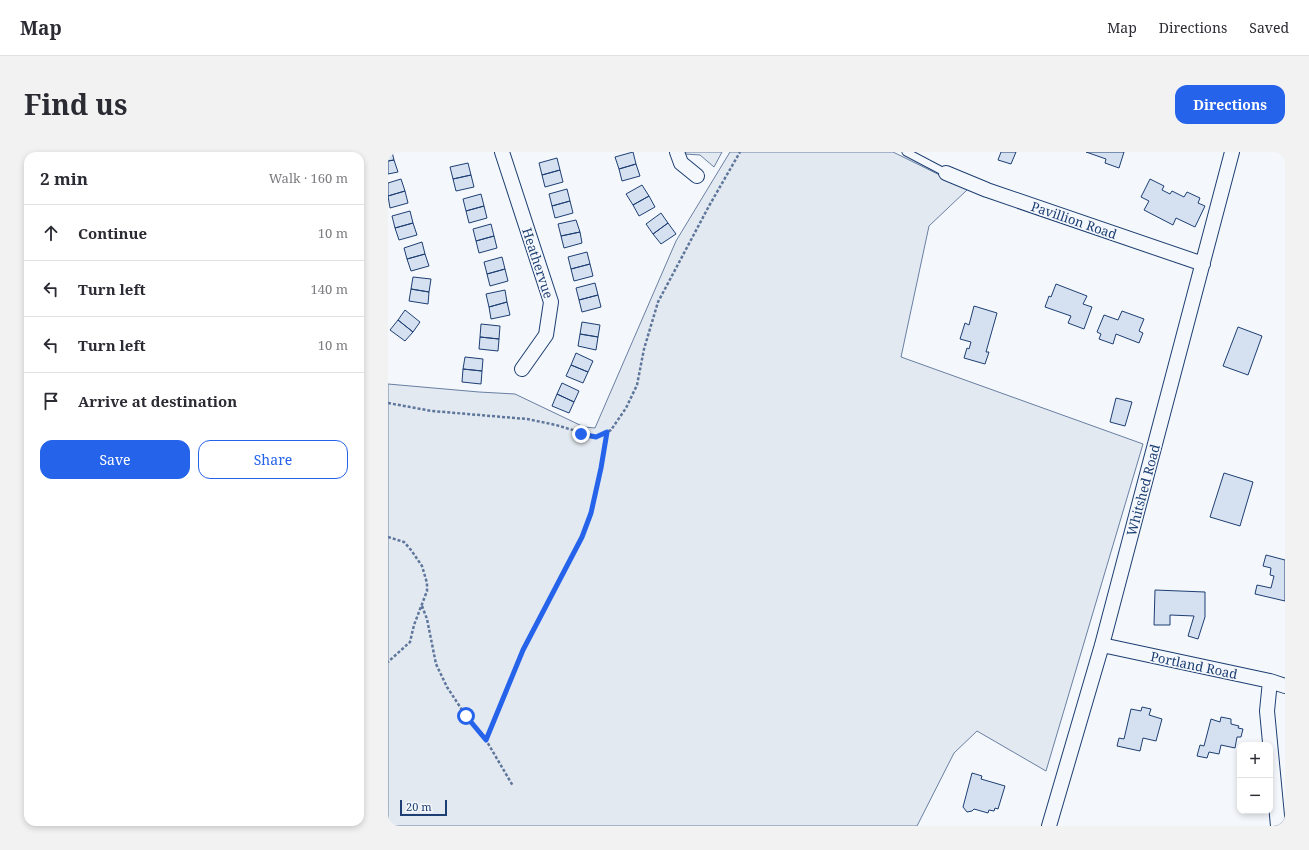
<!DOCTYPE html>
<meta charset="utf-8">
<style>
:root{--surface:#fff;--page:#f2f2f3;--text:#2b2b33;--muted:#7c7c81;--line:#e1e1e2;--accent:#2563eb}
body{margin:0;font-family:"Noto Serif",serif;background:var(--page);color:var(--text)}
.controls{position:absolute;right:12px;bottom:12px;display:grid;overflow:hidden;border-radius:8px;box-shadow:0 2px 6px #0003}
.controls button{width:36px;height:36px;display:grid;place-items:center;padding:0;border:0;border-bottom:1px solid var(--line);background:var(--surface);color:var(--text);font:20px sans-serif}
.scale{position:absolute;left:12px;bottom:10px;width:47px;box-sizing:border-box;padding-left:4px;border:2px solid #1d3f73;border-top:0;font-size:11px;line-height:14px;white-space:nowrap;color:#1d3f73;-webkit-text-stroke:3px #f4f7fb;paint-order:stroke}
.stop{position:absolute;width:12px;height:12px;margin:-9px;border:3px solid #2563eb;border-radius:50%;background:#fff}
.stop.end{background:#2563eb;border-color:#fff;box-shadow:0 1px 4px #0008}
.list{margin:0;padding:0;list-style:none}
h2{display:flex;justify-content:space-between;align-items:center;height:52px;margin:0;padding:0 16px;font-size:17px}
h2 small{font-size:13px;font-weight:400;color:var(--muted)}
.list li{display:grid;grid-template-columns:26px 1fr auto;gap:12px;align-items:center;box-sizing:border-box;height:56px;padding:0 16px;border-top:1px solid var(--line)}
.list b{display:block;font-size:15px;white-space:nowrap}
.list em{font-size:13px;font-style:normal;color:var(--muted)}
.actions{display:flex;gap:8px;padding:12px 16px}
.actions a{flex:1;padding:9px 0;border:1px solid var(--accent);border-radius:12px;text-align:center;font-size:14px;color:var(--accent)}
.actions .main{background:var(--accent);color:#fff}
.icon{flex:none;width:22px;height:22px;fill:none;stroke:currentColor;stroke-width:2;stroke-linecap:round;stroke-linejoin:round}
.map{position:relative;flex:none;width:897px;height:674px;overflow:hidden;border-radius:12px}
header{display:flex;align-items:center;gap:24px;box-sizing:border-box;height:56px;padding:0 20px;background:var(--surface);border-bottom:1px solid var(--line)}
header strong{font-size:19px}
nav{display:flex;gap:22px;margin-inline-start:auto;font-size:14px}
.intro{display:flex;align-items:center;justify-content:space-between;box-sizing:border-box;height:96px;padding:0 24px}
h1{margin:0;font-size:28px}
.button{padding:10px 18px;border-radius:12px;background:var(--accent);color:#fff;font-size:14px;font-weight:700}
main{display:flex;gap:24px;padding:0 24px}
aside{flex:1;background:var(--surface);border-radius:12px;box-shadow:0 2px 6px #0003}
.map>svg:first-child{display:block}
</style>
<header>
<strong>Map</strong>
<nav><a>Map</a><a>Directions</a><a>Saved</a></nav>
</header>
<div class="intro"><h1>Find us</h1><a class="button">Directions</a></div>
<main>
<aside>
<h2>2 min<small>Walk · 160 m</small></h2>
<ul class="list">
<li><svg class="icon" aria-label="ahead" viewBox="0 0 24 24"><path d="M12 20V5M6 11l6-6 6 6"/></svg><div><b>Continue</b></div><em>10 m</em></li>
<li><svg class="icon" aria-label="left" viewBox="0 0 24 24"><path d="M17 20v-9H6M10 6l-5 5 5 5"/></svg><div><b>Turn left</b></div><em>140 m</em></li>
<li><svg class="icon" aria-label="left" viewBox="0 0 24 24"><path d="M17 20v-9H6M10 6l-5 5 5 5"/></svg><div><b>Turn left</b></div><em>10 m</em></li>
<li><svg class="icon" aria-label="arrive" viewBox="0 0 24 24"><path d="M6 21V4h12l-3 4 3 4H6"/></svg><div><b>Arrive at destination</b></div></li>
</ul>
<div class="actions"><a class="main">Save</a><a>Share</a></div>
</aside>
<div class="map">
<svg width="897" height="674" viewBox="0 0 897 674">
<rect width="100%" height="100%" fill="#f4f7fb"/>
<path fill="#e3e9f0" stroke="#687fa3" d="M297,0h37l-8,15 -14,-12 -15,-1z
M342,0h163l75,37 -39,37 -28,131 242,87 -97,327 -69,-40 -23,22 -37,73h-529v-442l91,8 36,2 69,33 11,1 81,-187z"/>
<path fill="#d5e0f0" stroke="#1d3f73" d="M0,0h4l2,8 -6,1z
M245,0l3,12 -17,5 -4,-12z
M613,0h15l-5,12 -13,-4z
M698,0h38l-5,16 -14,-5 1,-4z
M169,6l3,12 -18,5 -3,-12z
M6,8l4,12 -10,2v-13z
M80,11l3,12 -18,4 -3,-12z
M248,12l4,12 -18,5 -3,-12z
M172,18l3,12 -18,5 -3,-12z
M83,23l3,12 -18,4 -3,-12z
M13,27l4,12 -17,5v-13z
M762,27l14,7 -2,4 8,4 2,-3 12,6 3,-5 13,6 -2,5 7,3 -10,21 -19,-9 -3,7 -29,-15 5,-9 -8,-4z
M254,33l7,11 -16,9 -7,-11z
M179,37l3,12 -18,5 -3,-12z
M17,39l3,12 -18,5 -2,-12z
M93,42l3,12 -18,5 -3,-12z
M261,44l6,11 -16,9 -6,-11z
M182,49l3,12 -18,5 -3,-12z
M96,54l3,12 -18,5 -3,-12z
M22,59l3,12 -18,5 -3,-12z
M273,61l7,10 -15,11 -7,-10z
M188,68l4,12 -19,4 -3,-12z
M25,71l4,12 -18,5 -4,-12z
M280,71l8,11 -15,10 -8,-10z
M103,72l3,12 -18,5 -3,-12z
M192,80l2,11 -18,5 -3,-12z
M106,84l3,12 -18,5 -3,-12z
M34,90l3,12 -18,5 -3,-11z
M199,100l3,12 -19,5 -3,-12z
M37,102l4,12 -18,5 -4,-12z
M114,105l3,12 -18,5 -3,-12z
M202,112l3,12 -19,5 -3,-12z
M117,117l3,12 -18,5 -3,-12z
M25,125l18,2 -2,13 -18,-3z
M207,131l3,12 -19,5 -3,-12z
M668,132l31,12 -4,8 9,3 -8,22 -16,-6 3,-7 -26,-9 4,-11 2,1z
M23,137l18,3 -1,12 -19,-3z
M117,138l2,12 -18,5 -3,-13z
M210,143l3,12 -19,5 -3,-12z
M119,150l3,13 -19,4 -2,-12z
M586,154l23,7 -11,39h3l-4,12 -21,-6 3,-10 2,1 2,-7 -11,-3 5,-16 4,2z
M17,158l15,12 -7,10 -15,-12z
M734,159l22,8 -5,12 4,2 -4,10 -23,-9 -3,10 -14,-5 2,-5 -4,-2 7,-17 14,5z
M10,168l15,12 -8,9 -15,-11z
M194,170l18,3 -2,12 -18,-3z
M93,172l19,2 -1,13 -19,-2z
M850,175l24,9 -14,39 -25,-9z
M192,182l18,3 -2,13 -18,-4z
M92,185l19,2 -1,12 -19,-2z
M188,201l17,8 -5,11 -17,-7z
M77,205l18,2 -1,12 -19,-2z
M183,213l17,7 -5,11 -17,-7z
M75,217l19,2 -1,13 -19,-2z
M174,231l17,8 -5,11 -17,-8z
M169,242l17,8 -5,11 -17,-7z
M728,246l16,4 -7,24 -15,-4z
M836,321l29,9 -13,44 -30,-9z
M878,403l19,5v41l-30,-7 2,-9 14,3 3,-12 -4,-1 1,-7 -8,-2z
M767,438l50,2v25l-7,22 -10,-3 6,-20 -24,-1v10h-16z
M754,555l9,2 -2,6 13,4 -6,22 -13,-3 -3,13 -23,-5 2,-8 5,1 7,-30 10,2z
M833,565l10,2v5l8,2 -1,2 5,1 -2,8h-4l-2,11 -14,-3 -2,9 -10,-2 -2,6 -10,-2 3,-11 4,1 7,-27 9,3z
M584,621l10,3 -1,3 24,7 -7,23 -3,-1 -1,3 -5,-1 -1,3 -14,-4 -2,2 -5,1 -4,-5z"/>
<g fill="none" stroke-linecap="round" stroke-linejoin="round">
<defs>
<path id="service" d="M518,0l40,21"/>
<path id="minor" d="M114,0l49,150 -5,33 -24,34
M289,0l4,11 16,13
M558,21l41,17 216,74
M714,493l168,36 15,5
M882,529l-3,30 11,115
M661,674l53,-181 130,-493"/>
</defs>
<use href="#service" stroke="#1d3f73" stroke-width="9"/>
<use href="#minor" stroke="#1d3f73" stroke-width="16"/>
<path stroke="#5e769c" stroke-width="2.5" stroke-dasharray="3 2" stroke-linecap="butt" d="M0,251l44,8 95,8 29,6 40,12 15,-7 15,-22 11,-23 7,-36 14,-47 51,-96 31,-54
M0,385l16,5 7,8 11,16 5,17v8l-13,34 -4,17 -22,20
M34,454l5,13 9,45 11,23 19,29 20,24 27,46
M98,588l37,-90 59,-113 9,-24 10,-46 6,-35"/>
<use href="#service" stroke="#f4f7fb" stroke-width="7"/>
<use href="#minor" stroke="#f4f7fb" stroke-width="14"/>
</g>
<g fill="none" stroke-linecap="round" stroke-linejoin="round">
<path stroke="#2563eb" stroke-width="5" d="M78,564l20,24 37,-90 59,-113 9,-24 10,-45 6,-36 -11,5 -15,-3"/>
</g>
<g text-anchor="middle" stroke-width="3" stroke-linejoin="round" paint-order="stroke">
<g font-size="13" fill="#1d3f73" stroke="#f4f7fb">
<text transform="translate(686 68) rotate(19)" y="5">Pavillion Road</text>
<text transform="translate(150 111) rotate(72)" y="5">Heathervue</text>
<text transform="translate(755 338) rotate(-75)" y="5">Whitshed Road</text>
<text transform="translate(806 513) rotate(12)" y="5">Portland Road</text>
</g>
</g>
</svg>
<div class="controls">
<button>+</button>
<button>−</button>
</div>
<div class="scale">20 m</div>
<div class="stop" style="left:78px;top:564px"></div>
<div class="stop end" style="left:193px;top:282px"></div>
</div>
</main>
